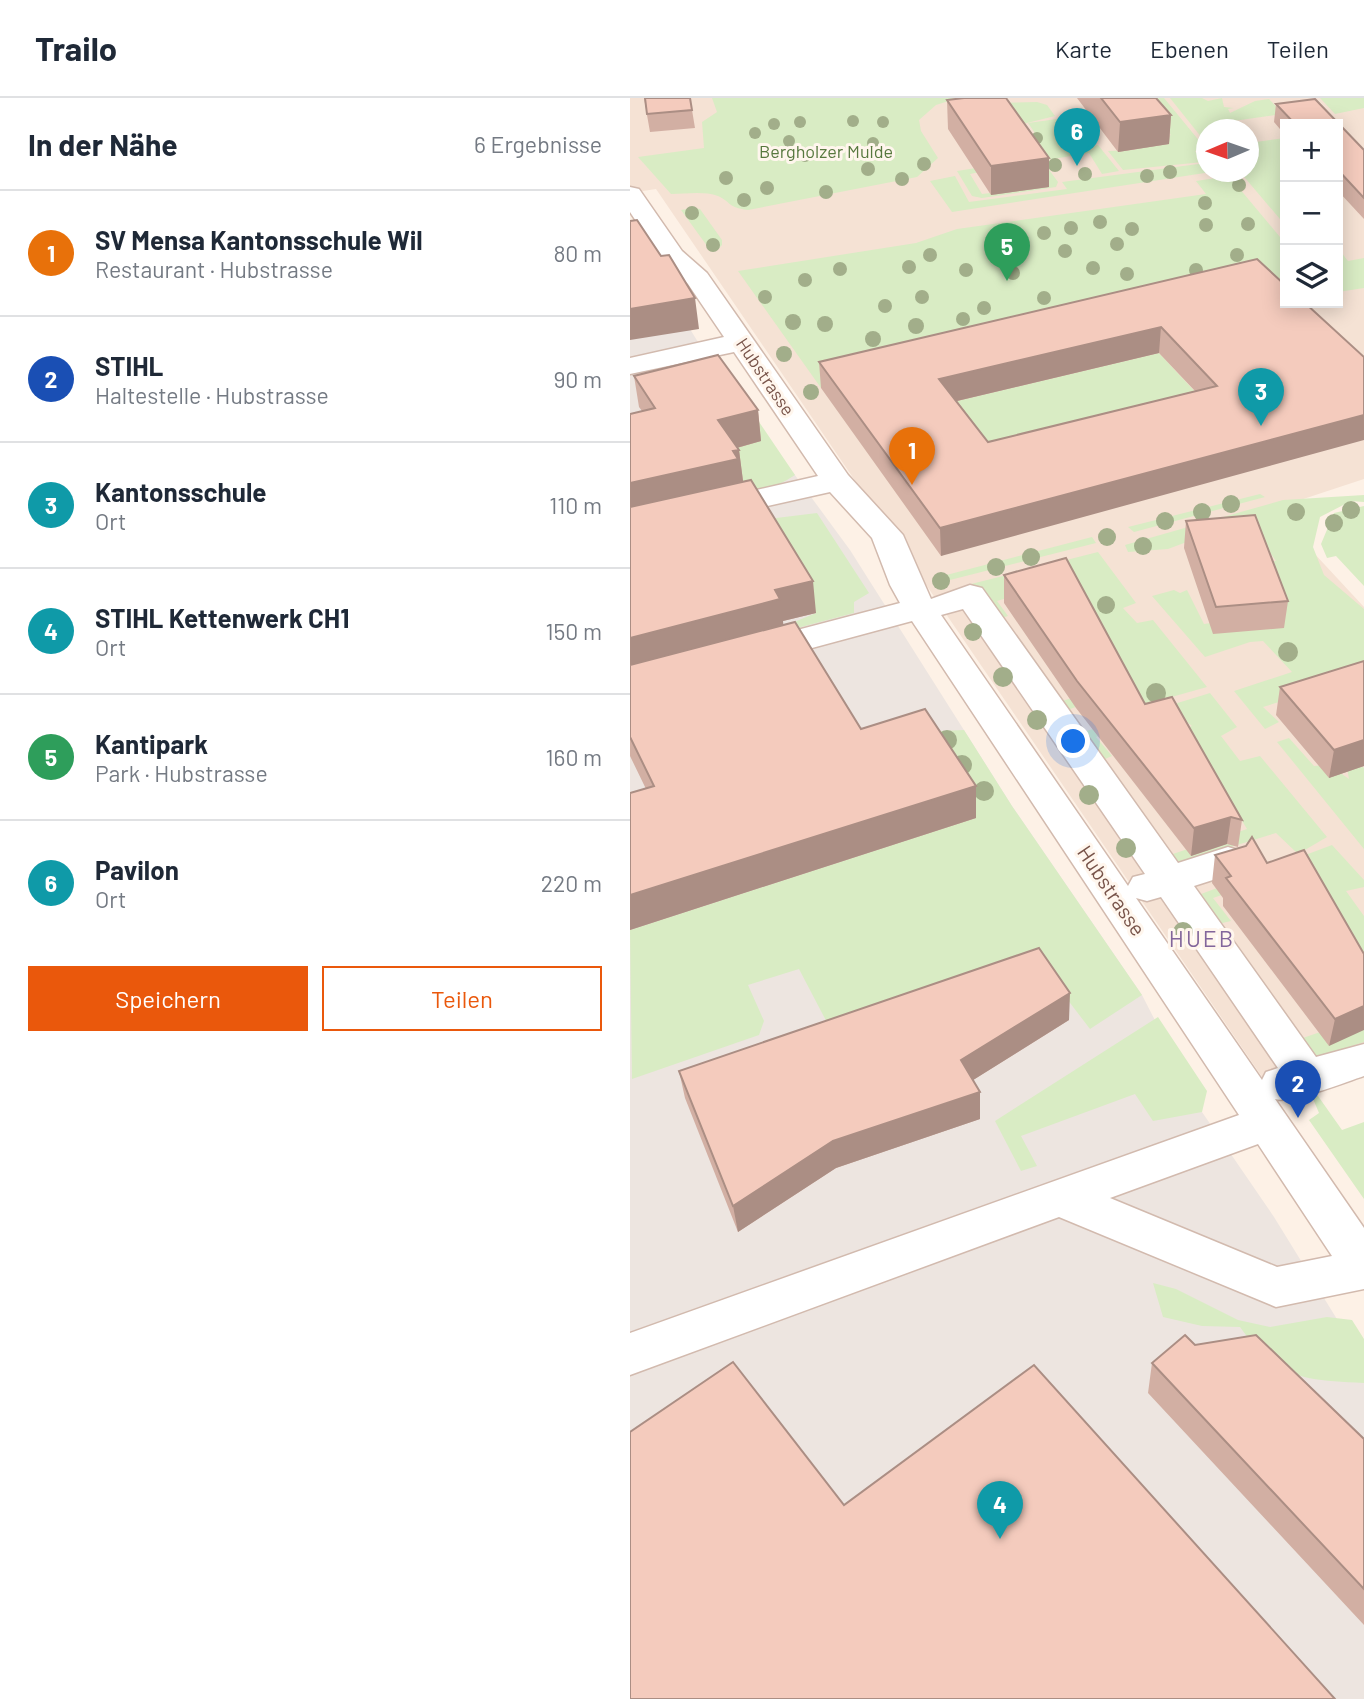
<!DOCTYPE html>
<html lang="de">
<meta charset="utf-8">
<style>
:root{--surface:#fff;--page:#f6f6f7;--text:#1f2937;--muted:#747a83;--line:#e0e1e3;--accent:#ea580c}
body{margin:0;font-family:Barlow,sans-serif;background:var(--page);color:var(--text)}
.controls{position:absolute;right:21px;top:21px;display:grid;overflow:hidden;border-radius:0px;box-shadow:0 4px 18px #0003}
.controls button{width:63px;height:63px;display:grid;place-items:center;padding:0;border:0;border-bottom:2px solid var(--line);background:var(--surface);color:var(--text);font:35px sans-serif}
.compass{position:absolute;left:566px;top:21px;width:63px;height:63px;border-radius:50%;background:var(--surface);box-shadow:0 4px 18px #0003;rotate:268deg}
.you{position:absolute;left:444px;top:644px;width:24px;height:24px;margin:-18px;border:5px solid #fff;border-radius:50%;background:#1a73e8;box-shadow:0 0 0 10px #1a73e833}
.badge{display:grid;place-items:center;width:46px;height:46px;border-radius:50%;background:var(--accent);color:#fff;font-size:23px;font-weight:700}
.pin{position:absolute;translate:-50% -58px;filter:drop-shadow(0 2px 4px #0008)}
.pin::after{content:'';position:absolute;top:37px;width:24px;height:21px;background:inherit;clip-path:polygon(0 0,100% 0,50% 100%)}
.list{margin:0;padding:0;list-style:none}
h2{display:flex;justify-content:space-between;align-items:center;height:91px;margin:0;padding:0 28px;font-size:30px}
h2 small{font-size:23px;font-weight:400;color:var(--muted)}
.list li{display:grid;grid-template-columns:46px 1fr auto;gap:21px;align-items:center;box-sizing:border-box;height:126px;padding:0 28px;border-top:2px solid var(--line)}
.list b{display:block;font-size:26px;white-space:nowrap}
.list p{margin:0;font-size:23px;white-space:nowrap;color:var(--muted)}
.list em{font-size:23px;font-style:normal;color:var(--muted)}
.actions{display:flex;gap:14px;padding:21px 28px}
.actions a{flex:1;padding:16px 0;border:2px solid var(--accent);border-radius:0px;text-align:center;font-size:24px;color:var(--accent)}
.actions .main{background:var(--accent);color:#fff}
.icon{flex:none;width:38px;height:38px;fill:none;stroke:currentColor;stroke-width:2;stroke-linecap:round;stroke-linejoin:round}
.map{position:relative;flex:none;width:734px;height:1601px;overflow:hidden}
header{display:flex;align-items:center;gap:42px;box-sizing:border-box;height:98px;padding:0 35px;background:var(--surface);border-bottom:2px solid var(--line)}
header strong{font-size:33px}
nav{display:flex;gap:38px;margin-inline-start:auto;font-size:24px}
main{display:flex}
aside{flex:1;background:var(--surface)}
.map>svg:first-child{display:block}
</style>
<header>
<strong>Trailo</strong>
<nav><a>Karte</a><a>Ebenen</a><a>Teilen</a></nav>
</header>
<main>
<aside>
<h2>In der Nähe<small>6 Ergebnisse</small></h2>
<ul class="list">
<li><span class="badge" style="background:#e8710a">1</span><div><b>SV Mensa Kantonsschule Wil</b><p>Restaurant · Hubstrasse</p></div><em>80 m</em></li>
<li><span class="badge" style="background:#1a4fb4">2</span><div><b>STIHL</b><p>Haltestelle · Hubstrasse</p></div><em>90 m</em></li>
<li><span class="badge" style="background:#0f9aa8">3</span><div><b>Kantonsschule</b><p>Ort</p></div><em>110 m</em></li>
<li><span class="badge" style="background:#0f9aa8">4</span><div><b>STIHL Kettenwerk CH1</b><p>Ort</p></div><em>150 m</em></li>
<li><span class="badge" style="background:#2e9e5b">5</span><div><b>Kantipark</b><p>Park · Hubstrasse</p></div><em>160 m</em></li>
<li><span class="badge" style="background:#0f9aa8">6</span><div><b>Pavilon</b><p>Ort</p></div><em>220 m</em></li>
</ul>
<div class="actions"><a class="main">Speichern</a><a>Teilen</a></div>
</aside>
<div class="map">
<svg width="734" height="1601" viewBox="0 0 734 1601">
<rect width="100%" height="100%" fill="#fdf1e6"/>
<path fill="#f5e2d4" fill-rule="evenodd" d="M0,0h734v381l-91,30 91,98v454l-89,35 -619,-907 -26,4zM655,26h53v179h-53zM576,32h42v42h-42z"/>
<path fill="#ede5e0" d="M0,135l73,117 147,200 162,256 130,189 60,117 72,105 90,146v336h-734z"/>
<path fill="#d9ecc4" d="M82,0h243v1l-19,6 -17,15 2,11 17,27 -21,19 -169,33c-22,-3 -15,-7 -30,-14 -14,-5 -32,-2 -47,-2l-33,-37 66,-9 -2,-26 15,-10z
M503,0h31l42,51 -11,2 8,11 -80,8 -15,-19 26,-1 37,-15z
M540,0h32l6,3 14,-3 2,9 10,1 -6,1 2,4 25,-12 14,-2 14,15 -57,8 6,7 -26,1v13z
M690,0h44v10l-29,6z
M407,4l10,3 8,11 -32,8 -29,-21z
M427,21l22,29 19,-3 21,26 -17,3 -13,-21 -42,7 -15,-23 5,-1 -9,-13z
M655,40v53h-5l5,16v18l-45,-53h8l1,-29z
M398,43l30,41 -2,5 -74,11 -10,-2 -15,-25 19,-3 4,4 -10,2 12,20 17,-2z
M576,65v9h5l-259,40 -22,-31 25,-5 14,26 98,-13 -5,-7z
M599,78l56,67v34l-464,111 -83,-117 178,-28 41,-14 249,-35 -10,-13z
M63,110l7,1 22,31v5l-5,5h-7l-29,-40z
M708,150l10,13 16,-3v30l-26,4z
M529,255l55,59 -226,57 -48,-64z
M121,312l44,65c-37,24 -68,26 -110,22z
M630,396l5,3 -131,35 -6,-5z
M734,397v7l-13,-1 -31,16 -7,30 11,28 40,34v67l-101,31 16,15 -14,7 -31,-38 58,-19 -29,-31 -13,1 -45,15 -53,-61 22,-6 6,3 7,-3 17,34 14,-2 39,-60 19,-1 -12,-17 -64,-7 -32,12 -40,3 -3,-7 158,-45z
M734,408v80l-28,-30 -9,2 -6,-14 13,-31z
M187,415l52,80 -15,9v11l-83,22 -6,-1 51,-21 -57,-93z
M462,439l4,6 -158,40 -3,-5z
M468,454l38,51 -13,5 14,15 16,-3 54,67 -71,20 -55,-2 -19,7 -7,-9 76,-22 -59,-103 -75,23 11,15 -13,4 -24,-36z
M580,595l27,34 -16,9 19,25 20,-5 67,81 -29,17 -22,-21 -107,33 -5,-9 83,-28 -61,-101 6,-2 -20,-15 -76,26 16,19 -14,6 -21,-28z
M334,632l48,76 130,189 -52,34 -49,-64 -208,69 -34,-65 -51,16 16,36 -5,14 -127,44 -2,-149 345,-112 -56,-86z
M659,640l25,28 15,-1 20,14 -3,-17 9,-2 9,8v81l-87,-107z
M702,747l32,35v7l-18,4 18,25v55l-65,-102 -86,29 18,23 -17,4 -21,-28z
M528,919l49,74 -5,21 -49,9 -18,-27 -114,42 16,30 -16,5 -26,-50z
M734,919v25l-50,16 -17,-18z
M681,996l7,2 24,34 22,-8v77l-55,-79 10,-7z
M523,1185l23,6 62,31 32,7 57,-10 25,3 12,19v44c-61,-3 -86,-3 -124,-56l-38,-1 -39,-9z"/>
<g fill="none" stroke-linecap="round" stroke-linejoin="round">
<defs>
<path id="minor" d="M0,89l9,2 43,62 25,22 141,202 55,60 28,64 39,-14 12,3 196,275 50,-16 13,4 6,10 -6,10 -47,15 122,171 48,-13v32c-18,6 -74,28 -89,23l89,129v61l-88,18 -217,-90 -429,158v-42l609,-218 -327,-494 -156,42 -12,-3 -5,-8 5,-8 156,-41 -10,-18 -18,-47 -42,-46 -200,45v-18l188,-43 -84,-124 -104,22v-16l94,-21 -36,-53 -24,-21 -34,-51zM333,511l182,265 -12,3 -5,9 -187,-271zM531,799l117,171 -12,4 -4,8 -126,-182 11,3zM628,1046l74,112 -55,11 -167,-69z"/>
</defs>
<use href="#minor" stroke="#d2baae" stroke-width="3"/>
<use href="#minor" fill="#fff" fill-rule="evenodd"/>
</g>
<g fill="#a2ae8a">
<circle cx="223" cy="23" r="6"/>
<circle cx="170" cy="24" r="6"/>
<circle cx="253" cy="24" r="6"/>
<circle cx="144" cy="26" r="6"/>
<circle cx="125" cy="35" r="6"/>
<circle cx="407" cy="40" r="6"/>
<circle cx="159" cy="43" r="6"/>
<circle cx="243" cy="45" r="6"/>
<circle cx="134" cy="55" r="6"/>
<circle cx="175" cy="58" r="6"/>
<circle cx="294" cy="66" r="7"/>
<circle cx="425" cy="67" r="7"/>
<circle cx="238" cy="71" r="7"/>
<circle cx="540" cy="74" r="7"/>
<circle cx="455" cy="76" r="7"/>
<circle cx="517" cy="78" r="7"/>
<circle cx="96" cy="80" r="7"/>
<circle cx="272" cy="81" r="7"/>
<circle cx="609" cy="87" r="7"/>
<circle cx="137" cy="90" r="7"/>
<circle cx="196" cy="94" r="7"/>
<circle cx="114" cy="102" r="7"/>
<circle cx="575" cy="105" r="7"/>
<circle cx="62" cy="115" r="7"/>
<circle cx="470" cy="124" r="7"/>
<circle cx="618" cy="126" r="7"/>
<circle cx="576" cy="127" r="7"/>
<circle cx="441" cy="130" r="7"/>
<circle cx="502" cy="131" r="7"/>
<circle cx="414" cy="135" r="7"/>
<circle cx="487" cy="146" r="7"/>
<circle cx="83" cy="147" r="7"/>
<circle cx="435" cy="153" r="7"/>
<circle cx="300" cy="157" r="7"/>
<circle cx="607" cy="157" r="7"/>
<circle cx="279" cy="169" r="7"/>
<circle cx="463" cy="170" r="7"/>
<circle cx="210" cy="171" r="7"/>
<circle cx="336" cy="172" r="7"/>
<circle cx="566" cy="172" r="7"/>
<circle cx="383" cy="175" r="7"/>
<circle cx="497" cy="176" r="7"/>
<circle cx="175" cy="182" r="7"/>
<circle cx="135" cy="199" r="7"/>
<circle cx="292" cy="199" r="7"/>
<circle cx="414" cy="200" r="7"/>
<circle cx="255" cy="208" r="7"/>
<circle cx="354" cy="210" r="7"/>
<circle cx="333" cy="221" r="7"/>
<circle cx="163" cy="224" r="8"/>
<circle cx="195" cy="226" r="8"/>
<circle cx="286" cy="228" r="8"/>
<circle cx="243" cy="241" r="8"/>
<circle cx="154" cy="256" r="8"/>
<circle cx="181" cy="294" r="8"/>
<circle cx="601" cy="406" r="9"/>
<circle cx="721" cy="412" r="9"/>
<circle cx="572" cy="414" r="9"/>
<circle cx="666" cy="414" r="9"/>
<circle cx="535" cy="423" r="9"/>
<circle cx="704" cy="425" r="9"/>
<circle cx="477" cy="439" r="9"/>
<circle cx="513" cy="448" r="9"/>
<circle cx="401" cy="459" r="9"/>
<circle cx="366" cy="469" r="9"/>
<circle cx="311" cy="483" r="9"/>
<circle cx="476" cy="507" r="9"/>
<circle cx="343" cy="534" r="9"/>
<circle cx="658" cy="554" r="10"/>
<circle cx="373" cy="579" r="10"/>
<circle cx="526" cy="595" r="10"/>
<circle cx="407" cy="622" r="10"/>
<circle cx="317" cy="642" r="10"/>
<circle cx="332" cy="667" r="10"/>
<circle cx="354" cy="693" r="10"/>
<circle cx="459" cy="697" r="10"/>
<circle cx="496" cy="750" r="10"/>
<circle cx="553" cy="834" r="10"/>
</g>
<path fill="#d2afa3" fill-rule="evenodd" d="M14,0l48,12 3,18 -45,4z
M447,0h79l15,17 -2,29 -51,8z
M685,1l49,51v69l-26,-28v-67h-53v11l-11,-13 2,-18z
M317,2l102,87 -58,8 -43,-66z
M627,161l107,98 -423,199 -120,-168 -2,-26zM529,255l36,38 -207,51 -31,-41z
M4,278l124,34 3,31 -24,7 2,2 4,31 73,132 -33,8v4l78,104 115,57v32l-346,112v-137l16,-4 -16,-33v-342l12,-3 -3,-4z
M556,423l102,80 -4,27 -71,6 -29,-86z
M374,477l141,129 97,116 -4,27 -11,-3 -36,12 -115,-148 -72,-105z
M734,563v105l-35,12 -53,-63 4,-28z
M585,757l52,8 97,91 -35,92 -106,-140v-8l-11,-15z
M439,922l-96,60 7,39 -144,49 -98,64 -53,-134 -6,-27z
M565,1247l169,94v186l-216,-232 4,-30z"/>
<path fill="#ab8e84" d="M541,17l-2,29 -51,8 2,-30z
M419,60v29l-58,8v-29z
M65,200l4,31 -69,11v-31z
M531,229l-2,26 -219,52 -1,-26z
M128,312l3,31 -39,11 -4,-32z
M734,317v25l-423,116 -1,-28z
M109,352l4,31 -113,35v-33z
M183,483l3,32 -33,8 1,10 -154,41v-34l145,-48z
M734,642v26l-35,12 5,-28z
M346,688v32l-346,112v-35z
M601,719l-4,27 -36,12 3,-28z
M440,895l-1,27 -107,67 -1,-27z
M734,908v24l-35,16 6,-27z
M350,994v27l-144,49 -98,64 -5,-26 100,-65z"/>
<path fill="#f4cbbd" stroke="#ab8e84" stroke-width="2" fill-rule="evenodd" d="M15,0h45l2,12 -45,4z
M334,0h42l43,60 -58,8 -44,-66z
M471,0h55l15,17 -51,7z
M685,1l49,51v48l-26,-28v-46h-43l-19,-20z
M7,122l24,36 8,-1 26,43 -65,11v-88z
M627,161l28,26v18h20l59,54v58l-424,113 -121,-166zM531,229l56,59 -229,56 -49,-63z
M88,257l40,55 -40,10 21,30 -6,1 5,8 -108,24v-69l25,-6 -21,-32z
M121,382l62,101 -38,9 5,9 -150,39v-131z
M625,417l33,86 -72,6 -30,-86z
M436,460l79,146 27,-7 70,123 -11,-3 -37,11 -117,-147 -73,-106z
M165,524l66,107 64,-20 51,77 -346,109v-102l24,-7 -24,-49v-72z
M734,563v79l-30,10 -54,-63z
M622,739l15,26 37,-13 60,104v52l-29,13 -109,-141 5,-2 -16,-21 31,-9z
M409,850l31,45 -109,67 19,32 -147,49 -100,65 -54,-135z
M555,1237l10,10 61,-10 108,104v150l-212,-226z
M103,1264l111,143 190,-140 301,334h-705v-267z"/>
<g text-anchor="middle" stroke-width="6" stroke-linejoin="round" paint-order="stroke">
<g font-size="18" fill="#57783e" stroke="#fff6ed">
<text x="196" y="60">Bergholzer Mulde</text>
</g>
<g font-size="18" fill="#78544a" stroke="#fff6ed">
<text transform="translate(135 279) rotate(56)" y="6">Hubstrasse</text>
</g>
<g font-size="21" fill="#78544a" stroke="#fff6ed">
<text transform="translate(481 793) rotate(56)" y="7">Hubstrasse</text>
</g>
<g font-size="23" letter-spacing="2" fill="#82659b" stroke="#fff6ed">
<text x="572" y="849">HUEB</text>
</g>
</g>
</svg>
<div class="controls">
<button>+</button>
<button>−</button>
<button><svg class="icon" aria-label="layers" viewBox="0 0 24 24"><path d="M12 4l9 5-9 5-9-5zM3 14l9 5 9-5"/></svg></button>
</div>
<svg class="compass" viewBox="-18 -18 36 36"><path d="M0-13l5 13h-10z" fill="#e53935"/><path d="M0 13l5-13h-10z" fill="#747a83"/></svg>
<div class="you"></div>
<div class="pin badge" style="left:282px;top:387px;background:#e8710a">1</div>
<div class="pin badge" style="left:668px;top:1020px;background:#1a4fb4">2</div>
<div class="pin badge" style="left:631px;top:328px;background:#0f9aa8">3</div>
<div class="pin badge" style="left:370px;top:1441px;background:#0f9aa8">4</div>
<div class="pin badge" style="left:377px;top:183px;background:#2e9e5b">5</div>
<div class="pin badge" style="left:447px;top:68px;background:#0f9aa8">6</div>
</div>
</main>
